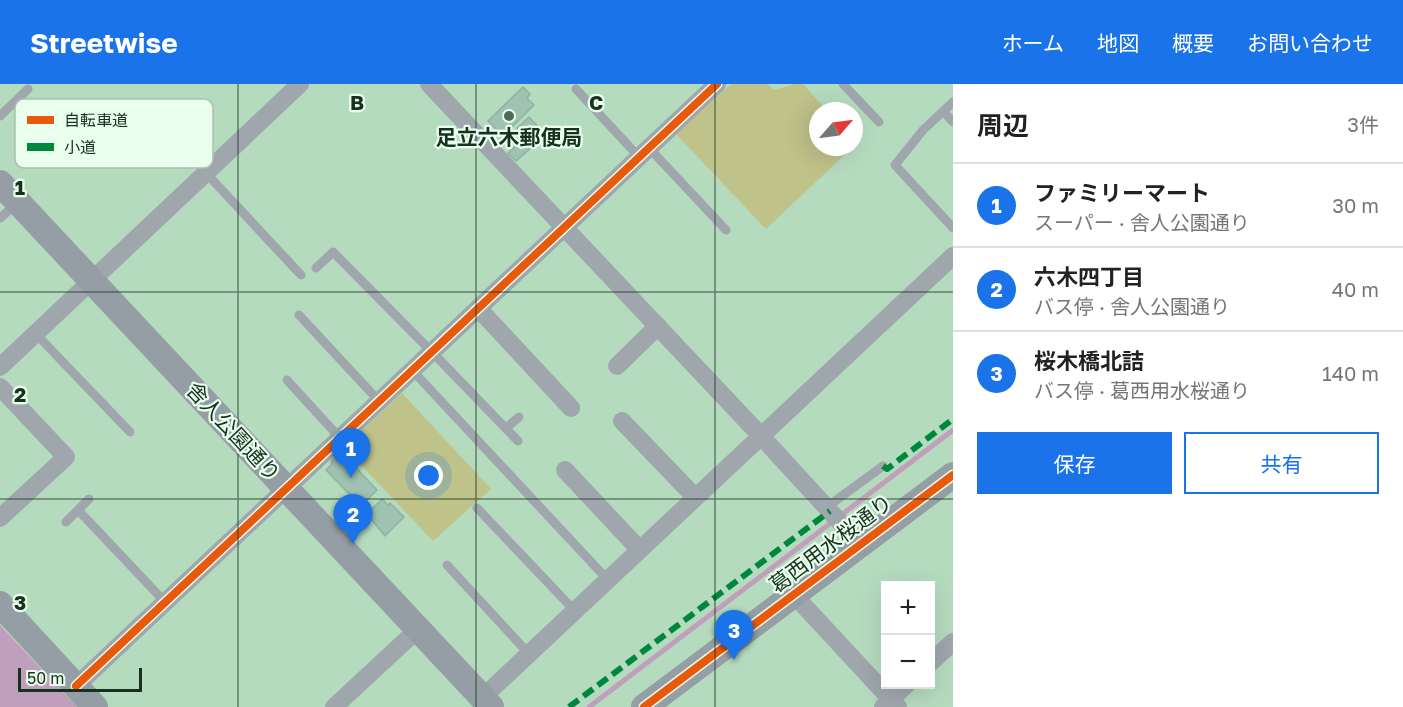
<!DOCTYPE html>
<html lang="ja">
<meta charset="utf-8">
<style>
:root{--surface:#fff;--page:#f6f6f6;--text:#222;--muted:#767676;--line:#e0e0e0;--accent:#1a73e8}
body{margin:0;font-family:"Golos Text","Noto Sans JP",sans-serif;background:var(--page);color:var(--text)}
.controls{position:absolute;right:18px;bottom:18px;display:grid;overflow:hidden;border-radius:0px;box-shadow:0 6px 24px #0002}
.controls button{width:54px;height:54px;display:grid;place-items:center;padding:0;border:0;border-bottom:2px solid var(--line);background:var(--surface);color:var(--text);font:30px sans-serif}
.compass{position:absolute;left:809px;top:18px;width:54px;height:54px;border-radius:50%;background:var(--surface);box-shadow:0 6px 24px #0002;rotate:62deg}
.scale{position:absolute;left:18px;bottom:15px;width:124px;box-sizing:border-box;padding-left:6px;border:3px solid #16311e;border-top:0;font-size:16px;line-height:21px;white-space:nowrap;color:#16311e;-webkit-text-stroke:4px #eafeee;paint-order:stroke}
.you{position:absolute;left:429px;top:392px;width:21px;height:21px;margin:-15px;border:4px solid #fff;border-radius:50%;background:#1a73e8;box-shadow:0 0 0 9px #1a73e833}
.badge{display:grid;place-items:center;width:39px;height:39px;border-radius:50%;background:var(--accent);color:#fff;font-size:20px;font-weight:700}
.pin{position:absolute;translate:-50% -50px;filter:drop-shadow(0 2px 3px #0008)}
.pin::after{content:'';position:absolute;top:32px;width:21px;height:18px;background:inherit;clip-path:polygon(0 0,100% 0,50% 100%)}
.list{margin:0;padding:0;list-style:none}
h2{display:flex;justify-content:space-between;align-items:center;height:78px;margin:0;padding:0 24px;font-size:26px}
h2 small{font-size:20px;font-weight:400;color:var(--muted)}
.list li{display:grid;grid-template-columns:39px 1fr auto;gap:18px;align-items:center;box-sizing:border-box;height:84px;padding:0 24px;border-top:2px solid var(--line)}
.list b{display:block;font-size:22px;white-space:nowrap}
.list p{margin:0;font-size:20px;white-space:nowrap;color:var(--muted)}
.list em{font-size:20px;font-style:normal;color:var(--muted)}
.actions{display:flex;gap:12px;padding:18px 24px}
.actions a{flex:1;padding:14px 0;border:2px solid var(--accent);border-radius:0px;text-align:center;font-size:21px;color:var(--accent)}
.actions .main{background:var(--accent);color:#fff}
.map{position:relative;flex:none;width:953px;height:623px;overflow:hidden}
header{display:flex;align-items:center;gap:36px;box-sizing:border-box;height:84px;padding:0 30px;background:var(--accent);color:#fff}
header strong{font-size:28px}
nav{display:flex;gap:33px;margin-inline-start:auto;font-size:21px}
main{display:flex}
aside{flex:1;background:var(--surface)}
.map>svg:first-child{display:block}
</style>
<header>
<strong>Streetwise</strong>
<nav><a>ホーム</a><a>地図</a><a>概要</a><a>お問い合わせ</a></nav>
</header>
<main>
<div class="map">
<svg width="953" height="623" viewBox="0 0 953 623">
<rect width="100%" height="100%" fill="#b5dbbf"/>
<path fill="#bfc289" d="M731,0h37l6,6 21,-6h8l24,27h-9v36h35l-87,82 -90,-95z
M402,309l89,96 -58,52 -89,-94z"/>
<path fill="#c09fbc" d="M0,541l77,82h-77z"/>
<g fill="none" stroke-linecap="round" stroke-linejoin="round">
<path stroke="#c09fbc" stroke-width="5" d="M589,623l364,-277"/>
</g>
<path fill="#a0c3b1" stroke="#8eb2a0" stroke-width="1.5" d="M523,3l7,7 -3,4 7,7 -31,31 -15,-15z
M529,33l15,16 -11,11 -16,-16z
M524,54l8,9 -16,14 -8,-8z
M343,370l34,36 -14,14 -8,-10 -3,3 -26,-27 6,-6 -1,-2 4,-5 2,2z
M382,415l6,6 2,-2 14,14 -19,19 -18,-22z"/>
<g fill="none" stroke-linecap="round" stroke-linejoin="round">
<path stroke="#9fa7ad" stroke-width="9" d="M843,0l36,38
M576,5l63,68
M953,18l-30,28 -28,35 58,63
M943,27l10,11
M0,32l28,-27
M649,64l77,82
M206,89l95,102
M0,134l16,-14
M316,184l17,-16 99,100
M299,231l79,85
M36,250l94,98
M432,268l86,89
M412,286l195,209
M287,296l52,57
M506,344l13,-11
M827,423l56,-41
M477,424l97,102
M78,426l87,92
M66,438l23,-23
M447,481l82,89"/>
<path stroke="#9fa7ad" stroke-width="18" d="M429,0l332,352 99,108
M478,224l93,100
M617,282l41,-40
M0,283l300,-283
M0,303l66,70 -66,61
M622,337l73,76
M565,386l74,79
M794,511l104,112
M930,579l23,-21
M76,602l641,-602
M482,614l471,-442
M334,623l83,-77
M883,623l24,-23"/>
<path stroke="#969ea5" stroke-width="26" d="M0,99l491,524
M0,520l95,103
M644,623l309,-232"/>
<path stroke="#00873e" stroke-width="6" stroke-dasharray="12 6" stroke-linecap="butt" d="M883,382l4,3 66,-50
M569,623l261,-196"/>
<defs>
<path id="cycleway" d="M76,602l641,-602
M644,623l309,-232"/>
</defs>
<use href="#cycleway" stroke="#eafeee" stroke-width="11"/>
<use href="#cycleway" stroke="#e8590c" stroke-width="8"/>
</g>
<path fill="none" stroke="#16311e" stroke-width="1.5" stroke-opacity="0.55" d="M238,0v623M476,0v623M715,0v623M0,208h953M0,415h953"/>
<circle fill="#4e6c56" stroke="#eafeee" stroke-width="2" cx="509" cy="32" r="6"/>
<g text-anchor="middle" stroke-width="4.5" stroke-linejoin="round" paint-order="stroke">
<g font-size="21" font-weight="bold" fill="#16311e" stroke="#eafeee">
<text x="509" y="61">足立六木郵便局</text>
</g>
<g font-size="21" fill="#16311e" stroke="#eafeee">
<text transform="translate(233 348) rotate(47)" y="7">舎人公園通り</text>
<text transform="translate(831 460) rotate(-37)" y="7">葛西用水桜通り</text>
</g>
</g>
<rect x="15" y="15" width="198" height="69" rx="9" fill="#eafeee" stroke="#aac0b0" stroke-width="1.5"/>
<rect x="27" y="32" width="27" height="8" fill="#e8590c"/>
<rect x="27" y="59" width="27" height="8" fill="#00873e"/>
<g font-size="16" fill="#16311e">
<text x="64" y="42">自転車道</text>
<text x="64" y="69">小道</text>
</g>
<g font-size="20" text-anchor="middle" font-weight="bold" fill="#16311e" stroke="#eafeee" stroke-width="4.5" stroke-linejoin="round" paint-order="stroke">
<text x="357" y="26">B</text>
<text x="596" y="26">C</text>
<text x="20" y="111">1</text>
<text x="20" y="318">2</text>
<text x="20" y="526">3</text>
</g>
</svg>
<div class="controls">
<button>+</button>
<button>−</button>
</div>
<svg class="compass" viewBox="-18 -18 36 36"><path d="M0-13l5 13h-10z" fill="#e53935"/><path d="M0 13l5-13h-10z" fill="#767676"/></svg>
<div class="scale">50 m</div>
<div class="you"></div>
<div class="pin badge" style="left:351px;top:394px">1</div>
<div class="pin badge" style="left:353px;top:460px">2</div>
<div class="pin badge" style="left:734px;top:576px">3</div>
</div>
<aside>
<h2>周辺<small>3件</small></h2>
<ul class="list">
<li><span class="badge">1</span><div><b>ファミリーマート</b><p>スーパー · 舎人公園通り</p></div><em>30 m</em></li>
<li><span class="badge">2</span><div><b>六木四丁目</b><p>バス停 · 舎人公園通り</p></div><em>40 m</em></li>
<li><span class="badge">3</span><div><b>桜木橋北詰</b><p>バス停 · 葛西用水桜通り</p></div><em>140 m</em></li>
</ul>
<div class="actions"><a class="main">保存</a><a>共有</a></div>
</aside>
</main>
